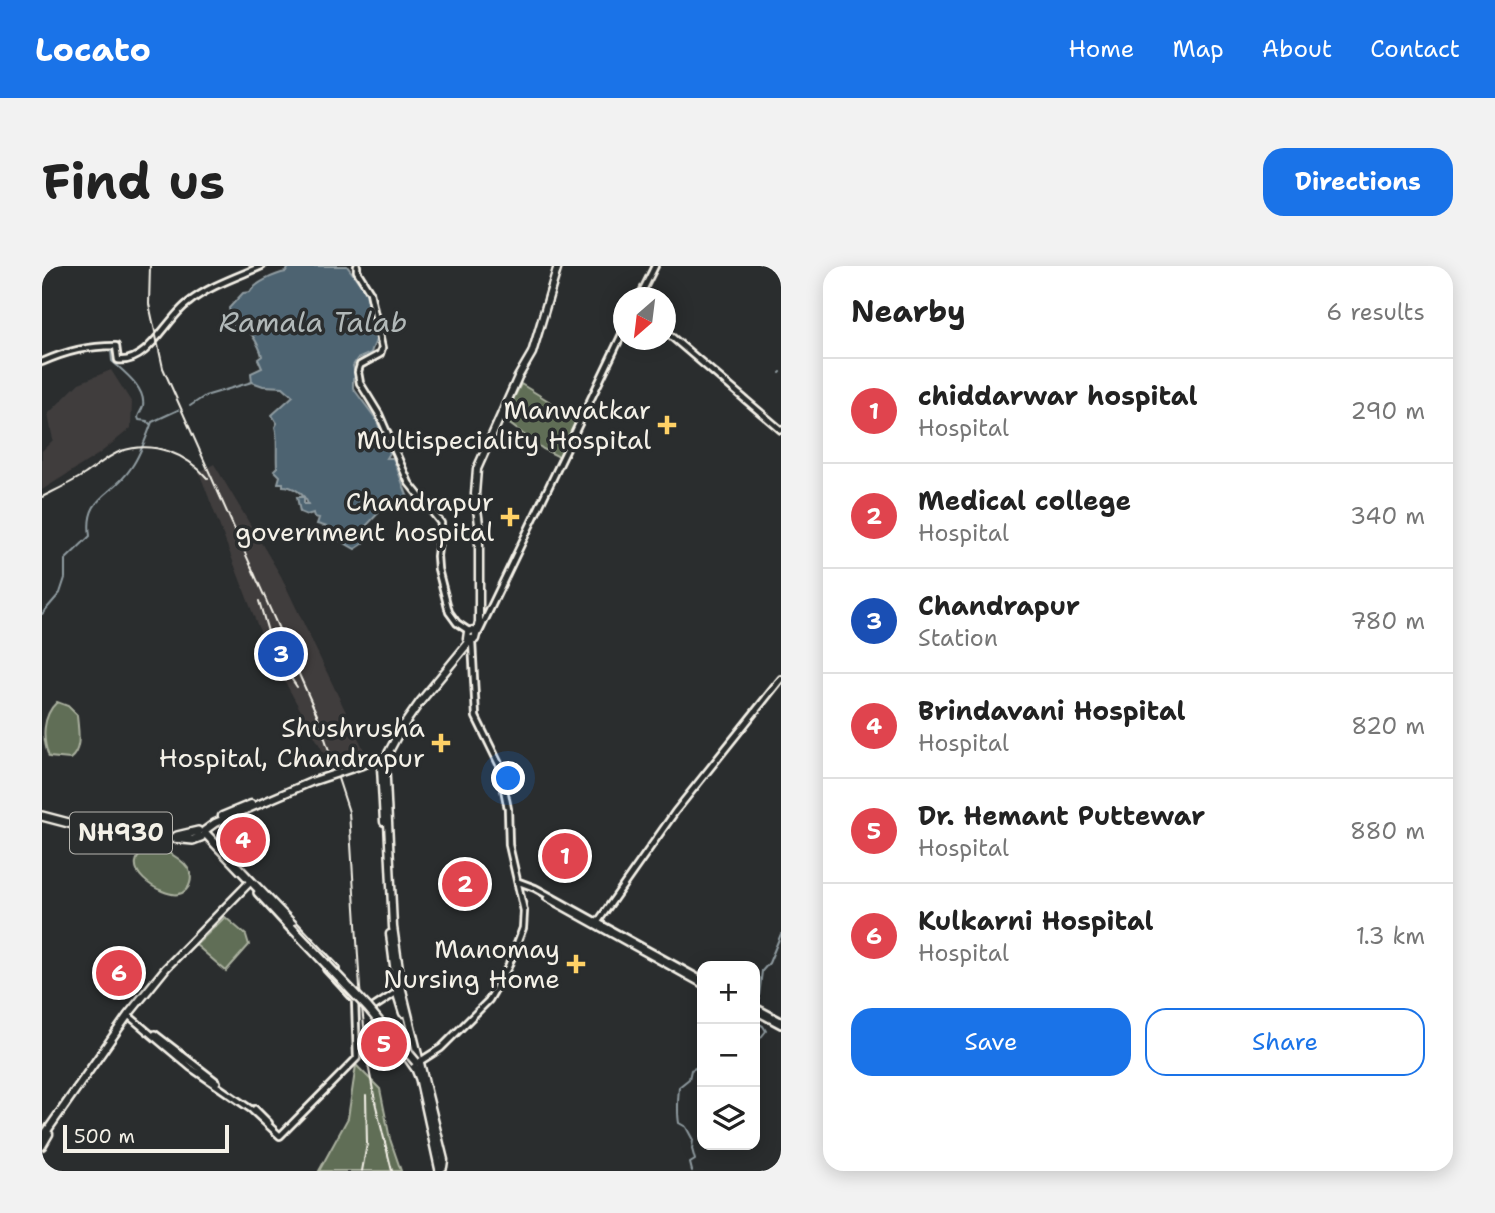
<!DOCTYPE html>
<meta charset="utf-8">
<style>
:root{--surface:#fff;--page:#f2f2f2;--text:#222;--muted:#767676;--line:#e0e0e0;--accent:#1a73e8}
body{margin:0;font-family:"Shantell Sans",sans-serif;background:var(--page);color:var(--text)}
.controls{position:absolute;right:21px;bottom:21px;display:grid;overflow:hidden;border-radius:14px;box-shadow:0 4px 18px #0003}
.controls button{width:63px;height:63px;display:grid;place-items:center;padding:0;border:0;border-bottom:2px solid var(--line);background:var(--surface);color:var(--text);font:35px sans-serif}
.compass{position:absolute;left:571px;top:21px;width:63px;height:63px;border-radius:50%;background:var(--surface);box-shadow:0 4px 18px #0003;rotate:208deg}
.scale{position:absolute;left:21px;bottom:18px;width:166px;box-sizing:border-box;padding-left:7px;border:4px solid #f4f1e8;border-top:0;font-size:19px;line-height:24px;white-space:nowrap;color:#f4f1e8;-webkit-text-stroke:5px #2a2d2e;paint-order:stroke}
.you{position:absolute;left:467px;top:513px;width:24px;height:24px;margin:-18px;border:5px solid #fff;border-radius:50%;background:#1a73e8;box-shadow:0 0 0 10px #1a73e833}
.badge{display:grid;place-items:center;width:46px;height:46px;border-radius:50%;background:var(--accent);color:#fff;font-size:23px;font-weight:700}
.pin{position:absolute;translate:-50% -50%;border:4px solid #fff;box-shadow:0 2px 7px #0006}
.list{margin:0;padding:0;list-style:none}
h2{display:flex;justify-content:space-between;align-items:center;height:91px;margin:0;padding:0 28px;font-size:30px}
h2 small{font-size:23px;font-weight:400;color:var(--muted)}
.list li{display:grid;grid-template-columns:46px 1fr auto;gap:21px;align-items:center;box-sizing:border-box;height:105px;padding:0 28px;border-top:2px solid var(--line)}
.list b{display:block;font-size:26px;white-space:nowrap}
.list p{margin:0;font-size:23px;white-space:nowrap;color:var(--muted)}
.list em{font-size:23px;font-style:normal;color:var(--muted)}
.actions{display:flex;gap:14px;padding:21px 28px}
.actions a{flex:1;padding:16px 0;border:2px solid var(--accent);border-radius:21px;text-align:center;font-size:24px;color:var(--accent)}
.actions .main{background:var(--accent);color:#fff}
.icon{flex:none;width:38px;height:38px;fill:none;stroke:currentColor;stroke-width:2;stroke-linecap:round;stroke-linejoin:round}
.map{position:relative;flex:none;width:739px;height:905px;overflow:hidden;border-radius:21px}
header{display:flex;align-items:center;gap:42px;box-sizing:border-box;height:98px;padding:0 35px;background:var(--accent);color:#fff}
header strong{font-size:33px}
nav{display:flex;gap:38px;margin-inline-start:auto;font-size:24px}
.intro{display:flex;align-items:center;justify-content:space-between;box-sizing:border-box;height:168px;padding:0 42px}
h1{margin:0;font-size:49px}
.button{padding:18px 32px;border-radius:21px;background:var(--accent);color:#fff;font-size:24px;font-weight:700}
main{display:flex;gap:42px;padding:0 42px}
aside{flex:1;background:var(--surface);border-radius:21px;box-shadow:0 4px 18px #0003}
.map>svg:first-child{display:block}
</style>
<header>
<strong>Locato</strong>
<nav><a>Home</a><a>Map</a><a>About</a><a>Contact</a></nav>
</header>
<div class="intro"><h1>Find us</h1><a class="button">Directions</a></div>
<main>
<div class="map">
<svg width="739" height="905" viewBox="0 0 739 905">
<rect width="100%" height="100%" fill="#2a2d2e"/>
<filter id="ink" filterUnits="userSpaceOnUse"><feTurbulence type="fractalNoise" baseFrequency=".0143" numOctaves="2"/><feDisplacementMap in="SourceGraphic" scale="14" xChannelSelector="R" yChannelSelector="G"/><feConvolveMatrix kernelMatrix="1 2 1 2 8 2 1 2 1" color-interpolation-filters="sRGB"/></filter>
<g filter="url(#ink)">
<path fill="#3f3c3c" d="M69,104l21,33 -1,25 -32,26 -57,36v-39l11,-11 -5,-26 31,-31z
M172,198l67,112 84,176 -6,6 -26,12 -55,-101 -20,-42 -59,-155z"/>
<path fill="#606e56" stroke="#aab09f" stroke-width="2" d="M479,118l57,35 -19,38 -16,-8 -40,-30z
M15,436l11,4 9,9c1,15 6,34 -7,44l-21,-2c-7,-18 -7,-41 8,-55z
M109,581c16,3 45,17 39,36 -1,5 -6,10 -11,11 -16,4 -69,-28 -28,-47z
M183,651l21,18 3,10 -23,26 -30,-26z
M314,799l24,24 10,50 11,32h-82l29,-53z"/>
<path fill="#4d6371" stroke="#909ca1" stroke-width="2" d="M258,0h47l20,27 5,34c10,9 1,17 -1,26l-14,6 -4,7 3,11 -3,2v9l23,31 14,34 -3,5h6l2,5 13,35 -16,8h-7l-19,20 1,12 -3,5 -9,6 -21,-12 -6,-10 -11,-3 2,-6 -5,-1 -1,-4 -6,2 -7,-3 -3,-15h7v7h4c-4,-11 -16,-18 -25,-18v-3h-5l2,-7 -6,-6 3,-3c-1,-12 1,-33 -2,-40l2,-4 -5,-8 21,-19 -10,-9 -20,-1 -11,-4 -1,-9 11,-5 -4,-9 4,-3c-3,-14 -12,-22 -17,-33l-7,5 -6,-1 4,-5 -6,-8 -1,-6 14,-15 7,-1c5,-9 25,-18 36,-20l3,-5z"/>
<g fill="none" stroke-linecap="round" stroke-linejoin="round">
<path stroke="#909ca1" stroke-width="2" d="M69,84l1,11c12,11 34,27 31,45 -1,4 -4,7 -5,11l1,3 8,1 4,4
M738,107l1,-1
M148,140l15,-10 47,-14
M0,348l18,-21 5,-15v-18l25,-24c-6,-40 23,-40 41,-68 9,-12 16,-32 21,-46l26,-12
M716,739l4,-34 7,-8 12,-29
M713,756l8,4 3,5 -11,14
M650,905l-2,-8 5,-3 -3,-11 1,-9 -7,-13 -7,-4c-2,-11 -1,-24 0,-36l10,-8 2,-9 11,-5"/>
<defs>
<path id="secondary" d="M315,0v5l13,21 12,56 -2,6 -20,11 -2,7 2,11 19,31 30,69 32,40 -4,33 1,13 11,43 8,11 12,8
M597,32l16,-32
M624,66l115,98
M0,96c25,-11 46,-16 74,-16l2,14c30,4 49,-42 70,-57 21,-17 49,-26 74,-37
M437,366l145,-302
M477,616l16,6 167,92
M215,627l35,38
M505,632l155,86
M555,657l78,-111 106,-133
M713,741l26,14
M713,745l26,14
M330,747l2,-6 23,-15
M86,749l63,53 61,42 28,26 77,-78 -2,-58 -29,-31
M113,768l62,48
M377,796l22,-14 48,-48 19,-33 15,-39 1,-17 -15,-66 -1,-36 -9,-45 -23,-47 -4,-76
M213,843l14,14"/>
<path id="primary" d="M434,366l-3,-2 -5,2 -1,7h8l4,-17v-98l-4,-30 2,-25 41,-92 14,-24 26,-87
M323,498l20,-6
M339,501l3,55
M180,550l29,-12
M162,565l11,-8 96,-41
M348,668l8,63 5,16
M0,872l86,-123 38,-47 84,-86
M0,880l7,-12
M401,901l1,-7 -42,-170 -9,-63 -8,-168 16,-30 19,-27 50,-61"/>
<path id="highway" d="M0,550l57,15 94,9 8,-3
M163,567l130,136
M135,570l21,-5
M364,789l10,14 4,10 20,92"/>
</defs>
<use href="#secondary" stroke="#f4f1e8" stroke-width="10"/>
<use href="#primary" stroke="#f4f1e8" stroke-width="11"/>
<use href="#highway" stroke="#f4f1e8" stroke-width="12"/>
<use href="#secondary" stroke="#2a2d2e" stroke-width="4.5"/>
<use href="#primary" stroke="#2a2d2e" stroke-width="6"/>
<use href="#highway" stroke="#2a2d2e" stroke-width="7"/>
<path stroke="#f4f1e8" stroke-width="2" d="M108,0l-1,38 14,64 155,349 31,95 11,176 8,76 8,42 16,65
M0,231c14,-7 29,-14 43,-23 12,-8 23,-18 36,-23 33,-11 66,3 87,28
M217,335l12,41 9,20 17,25
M320,905l5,-27 -1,-49"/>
<defs>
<path id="primary-bridge" d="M269,516l54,-18"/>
<path id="highway-bridge" d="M249,661l77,81 38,46
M363,783l11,13"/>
</defs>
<use href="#primary-bridge" stroke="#f4f1e8" stroke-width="11" stroke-linecap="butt"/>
<use href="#highway-bridge" stroke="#f4f1e8" stroke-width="12" stroke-linecap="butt"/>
<use href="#primary-bridge" stroke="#2a2d2e" stroke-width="6"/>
<use href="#highway-bridge" stroke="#2a2d2e" stroke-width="7"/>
</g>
</g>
<g fill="#ffd166" stroke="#2a2d2e" stroke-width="2.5">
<path d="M621.5 148.5h7v7h7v7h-7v7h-7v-7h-7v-7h7z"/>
<path d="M464.5 240.5h7v7h7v7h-7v7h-7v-7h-7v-7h7z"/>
<path d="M395.5 466.5h7v7h7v7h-7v7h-7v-7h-7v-7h7z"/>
<path d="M530.5 687.5h7v7h7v7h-7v7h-7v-7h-7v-7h7z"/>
</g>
<g text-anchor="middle" stroke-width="7" stroke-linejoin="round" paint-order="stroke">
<rect fill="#2a2d2e" stroke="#b7b6b0" stroke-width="2" x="28" y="546.5" width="102" height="41" rx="5"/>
<g font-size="24" font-weight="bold" fill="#f4f1e8">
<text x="79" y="575">NH930</text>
</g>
<g font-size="26" fill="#f4f1e8" stroke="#2a2d2e" text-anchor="end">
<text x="609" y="153">Manwatkar<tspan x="609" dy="30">Multispeciality Hospital</tspan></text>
<text x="452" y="245">Chandrapur<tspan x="452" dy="30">government hospital</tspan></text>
<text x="383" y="471">Shushrusha<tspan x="383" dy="30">Hospital, Chandrapur</tspan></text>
<text x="518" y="692">Manomay<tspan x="518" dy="30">Nursing Home</tspan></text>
</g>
<g font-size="28" font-style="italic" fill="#b1b8b8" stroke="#2a2d2e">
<text x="271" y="66">Ramala Talab</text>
</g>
</g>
</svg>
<div class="controls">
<button>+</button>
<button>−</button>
<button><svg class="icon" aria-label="layers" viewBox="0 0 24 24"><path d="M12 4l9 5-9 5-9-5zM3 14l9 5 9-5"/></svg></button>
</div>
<svg class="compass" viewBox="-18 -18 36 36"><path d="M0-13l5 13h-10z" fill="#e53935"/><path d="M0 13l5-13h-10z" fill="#767676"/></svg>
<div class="scale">500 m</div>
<div class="you"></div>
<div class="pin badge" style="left:523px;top:590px;background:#e0444e">1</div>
<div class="pin badge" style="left:423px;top:618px;background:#e0444e">2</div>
<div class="pin badge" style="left:239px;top:388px;background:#1a4fb4">3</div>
<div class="pin badge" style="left:201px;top:574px;background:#e0444e">4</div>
<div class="pin badge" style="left:342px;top:778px;background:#e0444e">5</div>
<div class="pin badge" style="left:77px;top:707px;background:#e0444e">6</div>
</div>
<aside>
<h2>Nearby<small>6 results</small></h2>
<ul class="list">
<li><span class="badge" style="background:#e0444e">1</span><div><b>chiddarwar hospital</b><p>Hospital</p></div><em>290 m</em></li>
<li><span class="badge" style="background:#e0444e">2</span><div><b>Medical college</b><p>Hospital</p></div><em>340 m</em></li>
<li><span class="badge" style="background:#1a4fb4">3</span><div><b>Chandrapur</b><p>Station</p></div><em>780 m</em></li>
<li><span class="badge" style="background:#e0444e">4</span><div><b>Brindavani Hospital</b><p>Hospital</p></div><em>820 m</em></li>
<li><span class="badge" style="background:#e0444e">5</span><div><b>Dr. Hemant Puttewar</b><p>Hospital</p></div><em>880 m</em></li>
<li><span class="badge" style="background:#e0444e">6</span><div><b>Kulkarni Hospital</b><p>Hospital</p></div><em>1.3 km</em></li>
</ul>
<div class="actions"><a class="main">Save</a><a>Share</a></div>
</aside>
</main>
